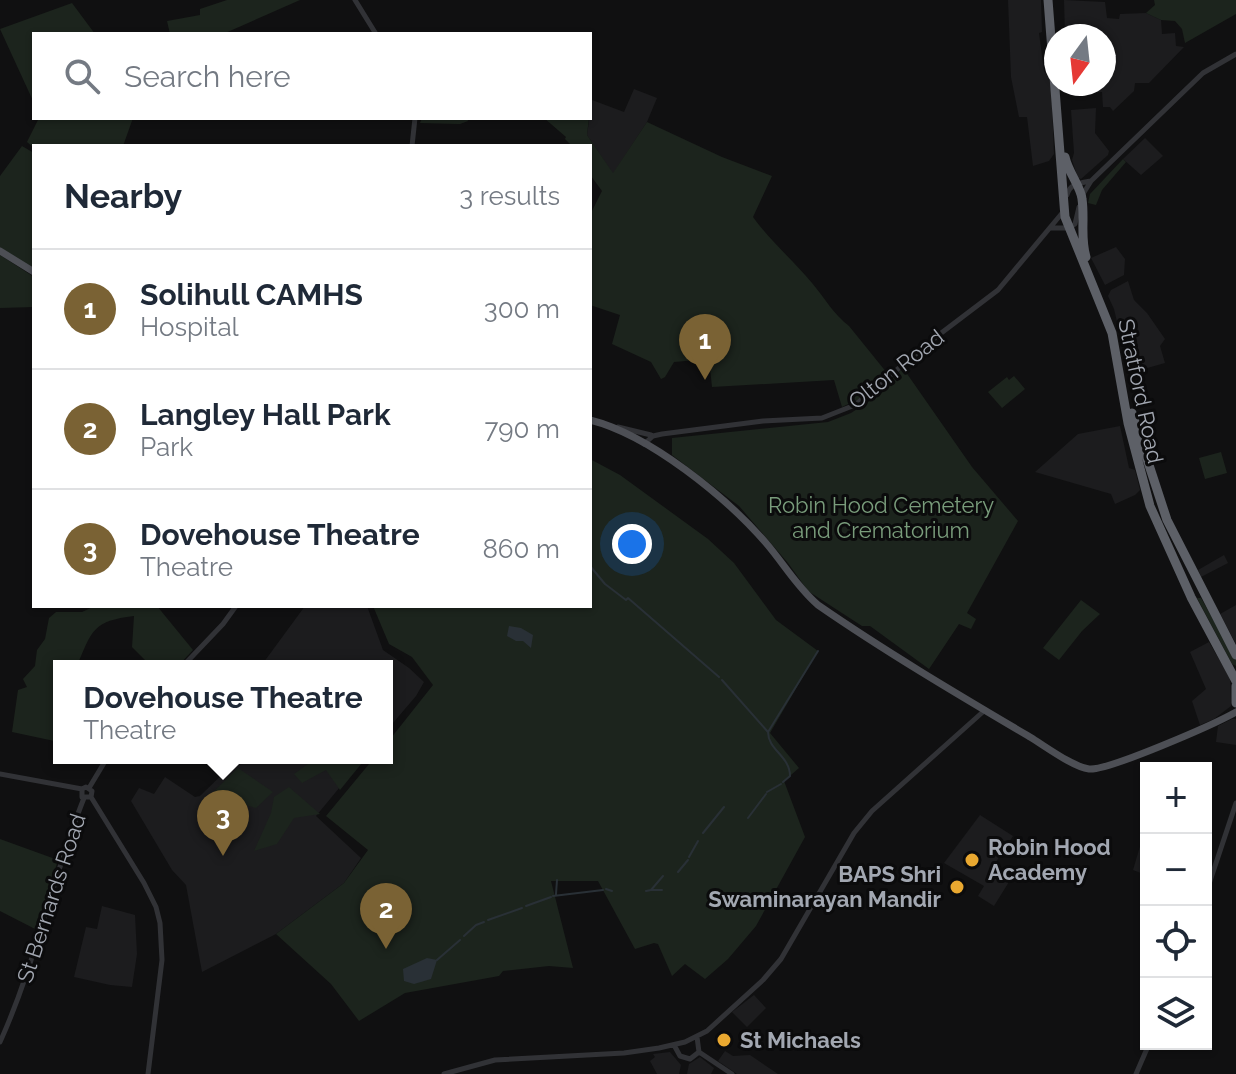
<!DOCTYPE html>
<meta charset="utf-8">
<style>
:root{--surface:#fff;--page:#f6f6f7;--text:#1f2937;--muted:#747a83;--line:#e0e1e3;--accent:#7a6234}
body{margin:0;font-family:Raleway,sans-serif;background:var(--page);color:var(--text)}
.controls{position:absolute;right:24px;bottom:24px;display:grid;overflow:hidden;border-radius:0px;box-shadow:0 2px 6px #0004}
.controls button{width:72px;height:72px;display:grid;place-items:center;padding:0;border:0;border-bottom:2px solid var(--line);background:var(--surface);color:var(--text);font:40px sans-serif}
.compass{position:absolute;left:1044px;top:24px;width:72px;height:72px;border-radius:50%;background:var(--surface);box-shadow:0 2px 6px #0004;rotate:195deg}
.you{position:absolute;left:632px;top:544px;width:28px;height:28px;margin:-20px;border:6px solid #fff;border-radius:50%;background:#1a73e8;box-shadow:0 0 0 12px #1a73e833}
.badge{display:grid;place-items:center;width:52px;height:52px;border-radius:50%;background:var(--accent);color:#fff;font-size:26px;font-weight:700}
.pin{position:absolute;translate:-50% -66px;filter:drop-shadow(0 2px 4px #0008)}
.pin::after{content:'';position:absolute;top:42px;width:28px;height:24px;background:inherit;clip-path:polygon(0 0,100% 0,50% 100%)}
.popup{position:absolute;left:53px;top:660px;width:340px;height:104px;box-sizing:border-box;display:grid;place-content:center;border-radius:0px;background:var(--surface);filter:drop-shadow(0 2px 6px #0005);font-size:26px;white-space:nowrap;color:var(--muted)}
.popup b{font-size:30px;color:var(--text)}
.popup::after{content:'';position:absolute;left:50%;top:100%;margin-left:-16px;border:16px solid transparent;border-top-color:var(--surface)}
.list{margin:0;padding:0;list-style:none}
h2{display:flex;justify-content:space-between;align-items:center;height:104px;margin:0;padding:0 32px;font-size:34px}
h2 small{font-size:26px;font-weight:400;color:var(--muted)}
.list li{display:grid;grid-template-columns:52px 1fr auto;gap:24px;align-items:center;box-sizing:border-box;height:120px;padding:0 32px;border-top:2px solid var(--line)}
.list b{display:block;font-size:30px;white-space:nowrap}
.list p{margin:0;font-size:26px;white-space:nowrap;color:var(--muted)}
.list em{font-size:26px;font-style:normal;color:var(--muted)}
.icon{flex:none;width:44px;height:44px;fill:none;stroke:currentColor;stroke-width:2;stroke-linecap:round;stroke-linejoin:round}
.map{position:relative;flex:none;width:1236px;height:1074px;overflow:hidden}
.search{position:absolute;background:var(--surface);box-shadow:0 2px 6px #0004;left:32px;top:32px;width:560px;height:88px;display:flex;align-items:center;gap:20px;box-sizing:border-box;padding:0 28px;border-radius:0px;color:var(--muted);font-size:30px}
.panel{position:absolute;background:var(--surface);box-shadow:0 2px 6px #0004;left:32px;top:144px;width:560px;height:464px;border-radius:0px}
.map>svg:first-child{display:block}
</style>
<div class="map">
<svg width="1236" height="1074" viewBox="0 0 1236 1074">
<rect width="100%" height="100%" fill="#101011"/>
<path fill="#1c1c1e" d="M1008,0h33l1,32 -3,1 5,38 7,9 3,74 -5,7 -16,5 -6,-49h-8l-8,-40z
M1064,0l41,2 2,16 12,1 1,-5 26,-1 15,7 1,14 13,-1 1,13 8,1 -35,36h-14l-1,8 -21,20 -3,-4h-7l-1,-15 -34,2v-10h36v-48h-39z
M634,89l23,9 -10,24 -34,52 -26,-39 5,-35 32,12z
M1096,108l-1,25 14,18 -1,4 -27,24 -3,-1 -6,-18 2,-7 -3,-43z
M1145,138l18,18 -22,19 -18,-16z
M1116,247l9,12 -1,16 -19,10 -14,-27z
M1128,281l6,19 13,13 18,26 -5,7 5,17 -32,9 -5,-4 -14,-59 -6,-13 3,-6z
M1120,426l9,42 6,2 5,20 -5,5 -20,9 -4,-10 -76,-22 43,-38z
M1224,555l4,8 -27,14 -3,-7z
M1236,605v39l-16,-30z
M305,606h62l16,44 26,18 15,14 -8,14 -29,34v-64h-126z
M1209,642l21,36 1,28 -17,13 -14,6 -8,-24 14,-12 -16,-37z
M1232,719h4v26l-20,-3 2,-16z
M239,758h125l-48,58 45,42 -17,25 -68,51 -74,38 -16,-87 -14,-15 -41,-69 8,-13 15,6 11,-17 30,20 5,-1z
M980,815l33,21 -19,29 18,12 -18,29 -16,-10 6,-10 -40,-23z
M1146,826v49l-13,-5z
M102,906l33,9 2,39 -5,33 -22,-2 -36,-8 12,-50 11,2z
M754,995l12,13 -19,19 -15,-15z
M725,1051l8,5 17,-1 28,19h-41l-19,-13z
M670,1052l11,13 -2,9h-22l-7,-13 5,-4 -2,-3z
M700,1057l14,11 -3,6h-24l2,-10z"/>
<path fill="#1c241d" d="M227,0h73l-77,34h-53l-3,-13 33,-6v-6z
M1154,0h82v14l-51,29 -3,-14 -7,-8 -14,-1 -15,-7 9,-8z
M72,3l23,31h-61v69l-34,-74z
M39,118h94l-10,28 -89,2 -7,-6z
M422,118h45l1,3 -8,3 -40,-1z
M544,118h45l-2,17 26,38 34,-51 75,35 50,19 -19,41c18,25 40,43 59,66 12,14 22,32 37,43l38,47 -24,24 -21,10 -8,-27 -122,7 -3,-28 -35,3 -9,15 -4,2 -10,-17 -39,-18 8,-29 -30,-10v-90l12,-24 -11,-15 -1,-30h-18l-7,-7 1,-2z
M22,146l12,7v117l-34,-23v-71z
M1123,159l3,3 -24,28 -6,15 -8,-2 2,-9z
M0,255l34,22v30l-34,1z
M903,368l69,99 46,54 -51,92 9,6 -5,10 -12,-5 -30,45 -59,-43h-8l-54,-35 -20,-28 -49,-57 -67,-51v-17l156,-16 23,-9 17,-11z
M1014,376l11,13 -23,19 -14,-16 19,-15 2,3z
M1221,452l6,21 -22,6 -6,-21z
M590,459l30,16 88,64 26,24 42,57 42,31 -48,82 29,35 -15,13 21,56 -49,89 -28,33 -23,20 -20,-15 -13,12 -14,-32 -4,-1 -19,6 -37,-68h-47l22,87 -24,-2 -46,5 -4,5 -94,17 -46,28 -28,-37 -55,-50 68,-51 24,-33 -42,-34 48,-58h13v-15l46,-58 -21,-28 -23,-13 -16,-38h217z
M1197,598h4l35,62v6l-4,-2z
M1081,600l19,14 -18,17 -23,29 -16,-12z
M95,606h62l36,44 -15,16h-27l-19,-19 2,-31c-41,5 -42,14 -57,50h-18v76l-47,-10 6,-42 9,-3 -4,-8 12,-13 2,-16 8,-11 4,-21 7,-6h26z
M316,758h50l-26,32 -14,-20 -24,13 -8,-9z
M238,768l35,24 -17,16 -35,-10 -3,6 -11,-6z
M289,787l31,27 -26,4 -17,26 -23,7 17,-38 3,-16z
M0,839l58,21 -21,70 -37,-19z"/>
<path fill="#293036" d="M509,626l12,2 12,7 -2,13 -8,-7h-7l-9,-5z
M427,958l10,2 -6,19 -17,5 -10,-3 -1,-12z"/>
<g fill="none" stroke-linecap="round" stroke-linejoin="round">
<path stroke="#293036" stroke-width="2" d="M590,566l15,18 21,16 2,-2 91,79
M722,680l46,52c0,18 22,24 22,44l-7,6
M768,732l50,-81
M767,792l14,-8
M748,818l18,-24
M703,833l21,-26
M689,857l9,-16
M678,872l10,-12
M606,889l6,2
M651,890h11
M646,891l5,-1 12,-14
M556,894l1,-14
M553,896l50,-6
M526,906l25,-9
M488,920l34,-12
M464,936l12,-11 8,-3
M437,960l23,-20"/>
<path stroke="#313236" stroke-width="5" d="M355,0l21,34
M412,146l3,-28
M1083,194l8,-13 112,-108 33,-19
M1067,195c3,-12 14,-12 24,-14
M1052,228h17l6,-4 4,-17
M618,427l33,8
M644,444l9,-8 9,-2 101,-13 59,-3 33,-13 81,-68 62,-47 65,-78
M183,666l40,-42 13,-18
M0,774l82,15
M89,788l18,-30
M91,797h-9v-8l4,-2 6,4 -1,6 53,86 12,24 4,16 2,37 -14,114
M1206,893l30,-90
M0,1042c36,-79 52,-164 84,-244
M674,1045l6,11 10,3 9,-7 -2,-15
M699,1052l33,22
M444,1074l51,-14 129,-7 35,-5 26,-6 22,-11 56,-51 18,-21 73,-126 18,-22 113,-101
M1136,1074l13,-30"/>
<path stroke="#4d4f55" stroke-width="7" d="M0,251l34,21
M590,420c60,15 136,77 176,123 18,21 31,44 52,62 68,47 141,90 212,132 15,9 43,30 59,32 19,2 126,-45 147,-57"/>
<path stroke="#5d6067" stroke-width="9" d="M1048,0l17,217 47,116 16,90 22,83 41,91 45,84
M1065,157c3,15 16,30 17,42 3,20 -2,39 4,58
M1132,413l35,107 69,135
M1236,686v17"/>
</g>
<g fill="#e9a830" stroke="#0b0b0c" stroke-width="3">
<circle cx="972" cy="860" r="8"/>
<circle cx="957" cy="887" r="8"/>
<circle cx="724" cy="1040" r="8"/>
</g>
<g text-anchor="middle" stroke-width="6" stroke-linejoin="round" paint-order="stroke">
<g font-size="22" fill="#a2a7b1" stroke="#0b0b0c">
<text transform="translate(896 369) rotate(-38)" y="8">Olton Road</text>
<text transform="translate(1141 391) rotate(78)" y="8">Stratford Road</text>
<text transform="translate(51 898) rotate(-72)" y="8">St Bernards Road</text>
</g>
<g font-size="22" fill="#799c7b" stroke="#0b0b0c">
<text x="881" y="513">Robin Hood Cemetery<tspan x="881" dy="25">and Crematorium</tspan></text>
</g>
<g font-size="22" font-weight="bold" fill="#a2a7b1" stroke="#0b0b0c" text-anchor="start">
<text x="988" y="855">Robin Hood<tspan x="988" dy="25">Academy</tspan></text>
<text x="941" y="882" text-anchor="end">BAPS Shri<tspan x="941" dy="25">Swaminarayan Mandir</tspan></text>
<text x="740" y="1048">St Michaels</text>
</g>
</g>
</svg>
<div class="controls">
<button>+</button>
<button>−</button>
<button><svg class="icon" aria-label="locate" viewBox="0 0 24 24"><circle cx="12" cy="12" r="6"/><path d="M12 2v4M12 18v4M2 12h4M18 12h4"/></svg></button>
<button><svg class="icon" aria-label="layers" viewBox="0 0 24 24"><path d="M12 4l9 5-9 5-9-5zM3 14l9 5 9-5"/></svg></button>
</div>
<svg class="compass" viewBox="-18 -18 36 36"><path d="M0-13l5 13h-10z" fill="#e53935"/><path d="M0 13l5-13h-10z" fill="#747a83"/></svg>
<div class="you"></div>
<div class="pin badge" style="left:705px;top:380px">1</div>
<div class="pin badge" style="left:386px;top:949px">2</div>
<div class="pin badge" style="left:223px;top:856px">3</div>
<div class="popup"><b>Dovehouse Theatre</b>Theatre</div>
<div class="search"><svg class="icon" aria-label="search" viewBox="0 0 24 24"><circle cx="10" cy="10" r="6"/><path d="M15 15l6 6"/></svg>Search here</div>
<section class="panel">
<h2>Nearby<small>3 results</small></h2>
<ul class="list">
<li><span class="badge">1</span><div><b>Solihull CAMHS</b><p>Hospital</p></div><em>300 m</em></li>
<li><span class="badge">2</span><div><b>Langley Hall Park</b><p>Park</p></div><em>790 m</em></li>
<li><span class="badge">3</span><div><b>Dovehouse Theatre</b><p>Theatre</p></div><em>860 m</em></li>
</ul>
</section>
</div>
